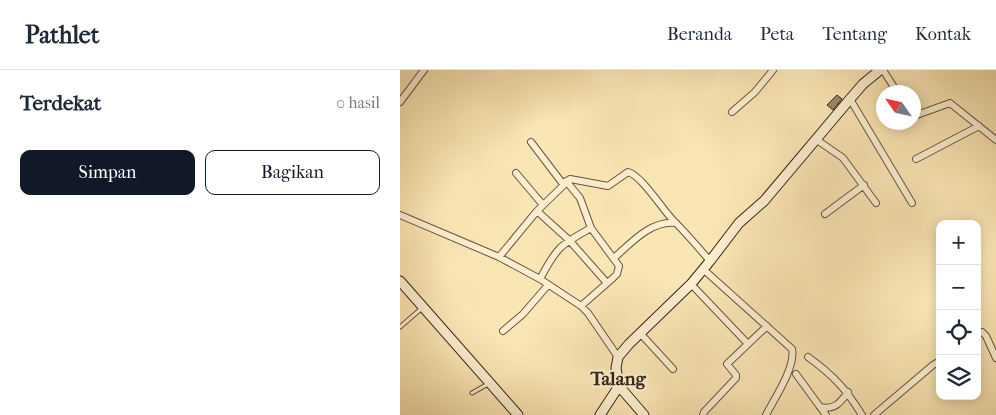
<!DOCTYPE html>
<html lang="id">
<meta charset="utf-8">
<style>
:root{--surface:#fff;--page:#f6f6f7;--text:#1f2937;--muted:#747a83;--line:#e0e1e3;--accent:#111827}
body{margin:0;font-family:"IM FELL French Canon",serif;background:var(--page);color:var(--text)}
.controls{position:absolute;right:15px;bottom:15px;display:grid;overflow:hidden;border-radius:10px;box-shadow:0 2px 12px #0003}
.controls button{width:45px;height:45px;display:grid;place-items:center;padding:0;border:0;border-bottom:1px solid var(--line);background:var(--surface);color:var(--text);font:25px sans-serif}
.compass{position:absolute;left:476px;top:15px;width:45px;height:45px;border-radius:50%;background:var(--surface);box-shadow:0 2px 12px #0003;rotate:304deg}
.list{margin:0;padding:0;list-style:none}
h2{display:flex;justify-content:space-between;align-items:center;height:65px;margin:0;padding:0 20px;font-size:21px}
h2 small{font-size:16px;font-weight:400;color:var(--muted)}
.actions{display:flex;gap:10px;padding:15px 20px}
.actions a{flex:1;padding:11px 0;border:1px solid var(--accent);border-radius:10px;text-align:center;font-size:18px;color:var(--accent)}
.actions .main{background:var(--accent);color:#fff}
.icon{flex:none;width:28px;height:28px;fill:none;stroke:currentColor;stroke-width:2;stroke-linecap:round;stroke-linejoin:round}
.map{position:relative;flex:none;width:596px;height:345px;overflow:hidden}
header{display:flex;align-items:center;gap:30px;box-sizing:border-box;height:70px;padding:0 25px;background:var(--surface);border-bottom:1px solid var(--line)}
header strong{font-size:24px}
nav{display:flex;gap:28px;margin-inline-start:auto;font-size:18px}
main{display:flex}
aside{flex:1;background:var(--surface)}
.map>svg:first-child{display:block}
</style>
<header>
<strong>Pathlet</strong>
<nav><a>Beranda</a><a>Peta</a><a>Tentang</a><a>Kontak</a></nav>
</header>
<main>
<aside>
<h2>Terdekat<small>0 hasil</small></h2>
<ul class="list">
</ul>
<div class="actions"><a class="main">Simpan</a><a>Bagikan</a></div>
</aside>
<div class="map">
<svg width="596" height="345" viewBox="0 0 596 345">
<rect width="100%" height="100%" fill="#fae5b4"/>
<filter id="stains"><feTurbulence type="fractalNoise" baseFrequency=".004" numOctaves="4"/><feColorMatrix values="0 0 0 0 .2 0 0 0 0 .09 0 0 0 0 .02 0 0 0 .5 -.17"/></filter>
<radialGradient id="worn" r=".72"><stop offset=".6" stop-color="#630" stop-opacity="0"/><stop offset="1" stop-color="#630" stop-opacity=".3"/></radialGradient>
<path fill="#9b896a" stroke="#34251a" d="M437,25l5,4 -9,11 -6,-5z"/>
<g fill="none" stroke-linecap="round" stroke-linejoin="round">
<defs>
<path id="lane" d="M0,257l22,-19
M72,323l16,-9"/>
<path id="street" d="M483,0l14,22
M450,29l62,104
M0,32l24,-32
M332,42l23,-20 18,-22
M514,46l36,-13 46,37
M417,70l26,18 33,45
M131,72l32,42
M516,89l63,-33
M116,103l27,32
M166,111l14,17 11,30 28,38 -2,8 -4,4 -32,28
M137,141l32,29 38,43
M425,144l39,-29
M0,145l99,42 41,22 41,27 7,7 30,44
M99,187l38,-46 33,-32 38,7 20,-14c14,4 34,37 45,48 13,13 25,27 37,41
M214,188c17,-15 37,-38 62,-35
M303,199l89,80c4,18 -18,50 -26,66
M140,209c17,-32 20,-34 51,-51
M291,214l57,60
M103,261l20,-17 25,-29
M240,263l33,36
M577,263l5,-1 4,4 10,22
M408,287c25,18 38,32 54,58
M396,304l30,41
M420,337c15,3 20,-4 28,-15
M303,345l1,-3 32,-34v-3l-9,-11 40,-38
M474,345l59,-50 7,-4"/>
<path id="secondary" d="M0,211l118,134
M200,345l19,-29
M244,345l-25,-29 -3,-18 2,-11 11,-13 62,-60 19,-23 29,-38 25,-22 86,-102 13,-15 17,-14"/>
</defs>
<use href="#lane" stroke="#665540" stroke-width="5"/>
<use href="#street" stroke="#665540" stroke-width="8"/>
<use href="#secondary" stroke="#34251a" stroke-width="11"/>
<use href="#lane" stroke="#fceece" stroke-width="3"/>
<use href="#street" stroke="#fceece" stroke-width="6"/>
<use href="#secondary" stroke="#fceece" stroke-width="9"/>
</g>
<g text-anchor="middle" stroke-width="4.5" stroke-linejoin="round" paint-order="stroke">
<g font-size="19" font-weight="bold" fill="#34251a" stroke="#fceece">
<text x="218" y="315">Talang</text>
</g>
</g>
<rect width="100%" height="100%" filter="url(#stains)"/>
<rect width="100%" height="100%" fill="url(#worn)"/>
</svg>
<div class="controls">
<button>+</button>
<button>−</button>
<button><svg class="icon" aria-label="locate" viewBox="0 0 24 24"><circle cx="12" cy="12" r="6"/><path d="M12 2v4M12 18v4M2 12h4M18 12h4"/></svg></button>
<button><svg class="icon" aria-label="layers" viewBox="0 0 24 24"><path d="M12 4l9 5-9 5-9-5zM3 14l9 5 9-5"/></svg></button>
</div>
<svg class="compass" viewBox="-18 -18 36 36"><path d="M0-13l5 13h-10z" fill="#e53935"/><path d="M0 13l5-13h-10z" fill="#747a83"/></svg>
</div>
</main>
